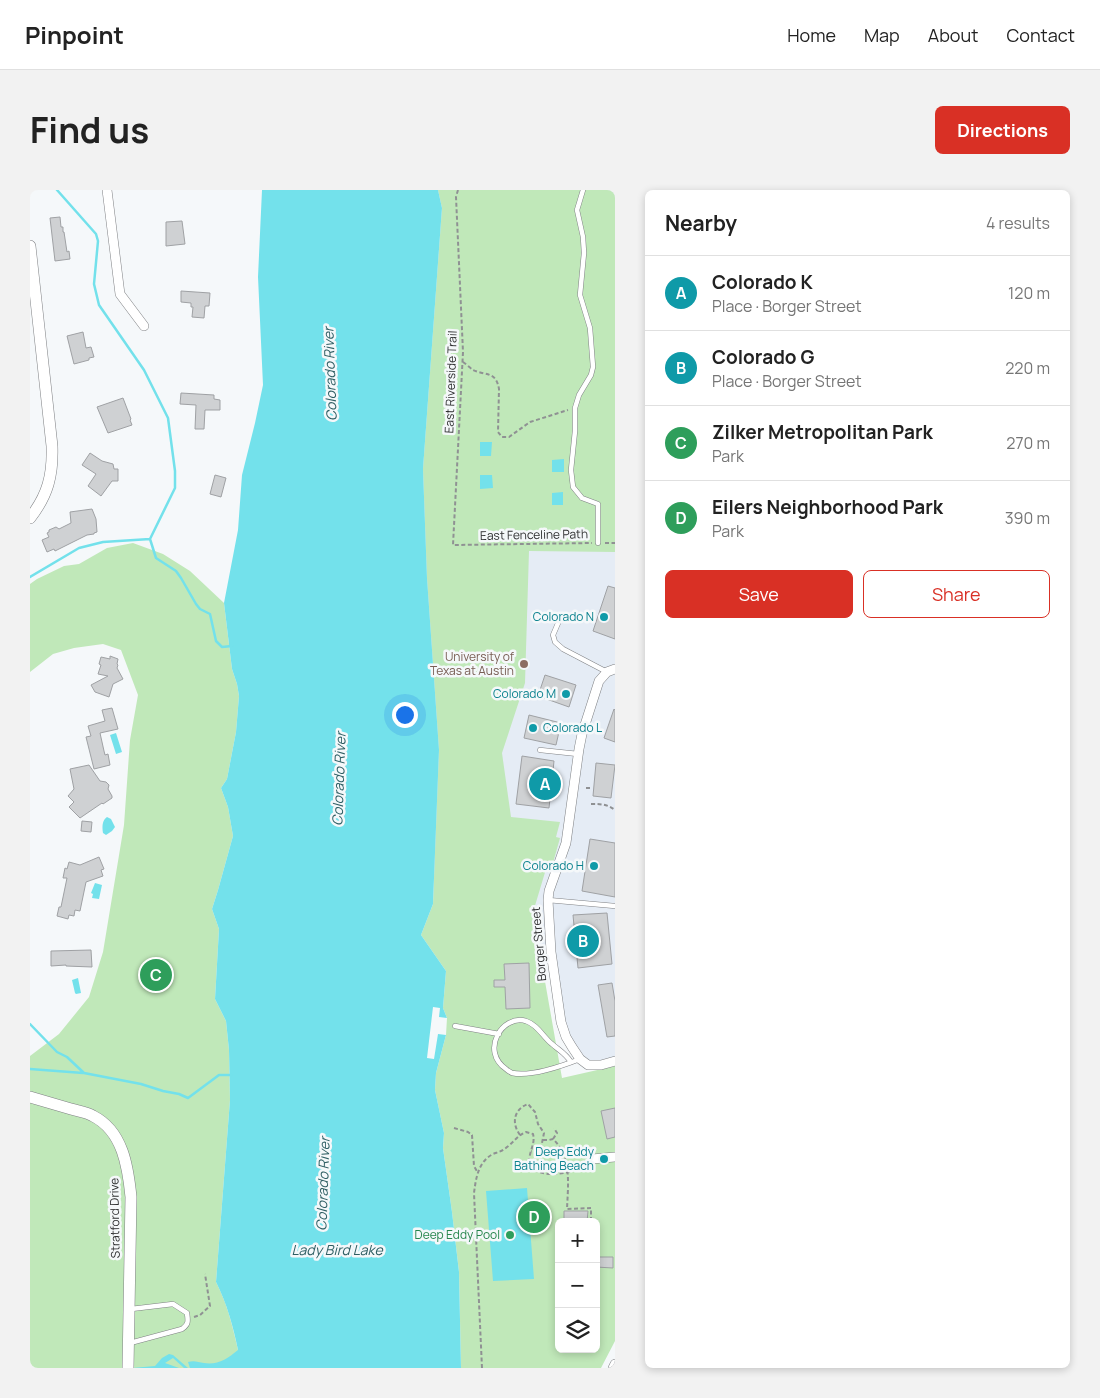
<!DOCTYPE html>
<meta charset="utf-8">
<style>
:root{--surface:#fff;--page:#f2f2f2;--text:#222;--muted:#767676;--line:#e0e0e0;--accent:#d93025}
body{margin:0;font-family:Manrope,sans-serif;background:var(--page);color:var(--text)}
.controls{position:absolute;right:15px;bottom:15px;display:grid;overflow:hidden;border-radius:8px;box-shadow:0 2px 8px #0003}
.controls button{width:45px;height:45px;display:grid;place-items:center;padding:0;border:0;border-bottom:1px solid var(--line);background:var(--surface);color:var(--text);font:25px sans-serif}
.you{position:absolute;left:374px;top:524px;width:18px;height:18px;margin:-12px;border:4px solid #fff;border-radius:50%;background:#1a73e8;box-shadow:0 0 0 8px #1a73e833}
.badge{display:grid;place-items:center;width:32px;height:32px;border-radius:50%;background:var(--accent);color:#fff;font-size:16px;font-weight:700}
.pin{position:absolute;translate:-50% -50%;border:2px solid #fff;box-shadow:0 1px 5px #0006}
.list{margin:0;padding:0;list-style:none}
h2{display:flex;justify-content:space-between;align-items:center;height:65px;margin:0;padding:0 20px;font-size:21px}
h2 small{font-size:16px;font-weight:400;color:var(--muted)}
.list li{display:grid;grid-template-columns:32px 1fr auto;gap:15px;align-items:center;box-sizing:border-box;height:75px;padding:0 20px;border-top:1px solid var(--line)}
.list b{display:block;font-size:19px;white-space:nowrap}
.list p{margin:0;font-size:16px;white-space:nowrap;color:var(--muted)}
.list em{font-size:16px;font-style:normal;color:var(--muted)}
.actions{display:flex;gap:10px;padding:15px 20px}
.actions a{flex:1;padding:11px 0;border:1px solid var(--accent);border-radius:8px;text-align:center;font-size:18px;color:var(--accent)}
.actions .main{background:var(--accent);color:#fff}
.icon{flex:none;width:28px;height:28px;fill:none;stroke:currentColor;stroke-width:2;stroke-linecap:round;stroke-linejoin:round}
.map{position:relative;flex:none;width:585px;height:1178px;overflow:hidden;border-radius:8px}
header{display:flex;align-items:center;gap:30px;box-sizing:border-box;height:70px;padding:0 25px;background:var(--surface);border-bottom:1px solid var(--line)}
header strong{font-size:24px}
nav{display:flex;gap:28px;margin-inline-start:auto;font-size:18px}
.intro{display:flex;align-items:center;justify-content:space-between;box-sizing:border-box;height:120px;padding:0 30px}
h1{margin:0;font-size:35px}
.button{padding:12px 22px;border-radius:8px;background:var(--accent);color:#fff;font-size:18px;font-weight:700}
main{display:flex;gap:30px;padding:0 30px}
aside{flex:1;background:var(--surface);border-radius:8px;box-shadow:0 2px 8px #0003}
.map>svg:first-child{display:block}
</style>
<header>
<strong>Pinpoint</strong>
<nav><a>Home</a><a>Map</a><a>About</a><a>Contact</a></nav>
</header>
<div class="intro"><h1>Find us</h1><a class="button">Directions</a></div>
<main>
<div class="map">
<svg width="585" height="1178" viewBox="0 0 585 1178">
<rect width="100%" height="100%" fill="#f5f8fa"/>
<path fill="#e5ecf5" d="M408,0h177v871l-27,4 -22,-28 -15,-85 -115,5 -13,-488 19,-261z"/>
<path fill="#c0e8b9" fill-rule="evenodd" d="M408,0h177v362l-86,-1 -4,132 -23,70 9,64 49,5 -4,15 4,1 -9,32 -5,-1 -12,40 9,61 19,108 53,-12v275l-14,27h-140l-2,-96 -7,-60 -9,-64 1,-15 -9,-43 1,-17 10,-38 1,-17 -4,-10 3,-37 -25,-36 12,-31 6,-154 -12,-172 -4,-109 19,-261zM529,1032h37v127h-37z
M103,353l30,11 27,17 34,32 8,66 5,15 2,12 -3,36 -9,47 -6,9 7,19 5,29 -15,54 -6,19 7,20 -4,70 11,22 3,29 1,50 -14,182c14,27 19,56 26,85l18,1h-230v-312l29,-22 30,-37 14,-45 21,-127 6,-85 8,-45 -17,-45 -18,-6 -29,4 -21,6 -23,18v-88l7,-5 27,-13 15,-2 28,-16z"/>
<path fill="#73e1eb" d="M232,0h176l4,18 -19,261 4,109 12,172 -6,154 -12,31 25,36 -3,37 4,10 -8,-1 1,-9 -7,-1 -6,51 7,1 4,-25 8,1 -10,38 -1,17 9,43 -1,15 9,64 7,60 2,96h-271l-2,-6c6,-2 10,0 16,1 14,2 23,-4 34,-13 -5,-24 -11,-46 -22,-68l14,-182 -1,-50 -3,-29 -11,-22 4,-70 -7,-20 6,-19 15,-54 -5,-29 -7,-19 6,-9 9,-47 3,-36 -2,-12 -5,-15 -8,-66 14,-73 4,-55 13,-52 8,-38 -5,-108z
M450,252h12l-1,14h-11z
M534,269v13h-12v-12z
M450,285h12l1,13 -13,1z
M533,302v13h-11v-12z
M86,543l6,19 -6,2 -6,-19z
M77,627l4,2 4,8 -3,4 -6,4 -3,-2c-1,-5 -1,-13 4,-16z
M65,693l7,2 -3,14 -7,-1 1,-4 -2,-1z
M48,788l3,15 -5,1 -1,-1 -3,-13z
M497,998l7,91 -41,2 -7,-90z
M139,1164l4,1 15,13h-4l-11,-10 -8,5 14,5h-47l23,-2 7,-8z"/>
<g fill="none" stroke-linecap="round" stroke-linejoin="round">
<path stroke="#73e1eb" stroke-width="2.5" d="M27,0l39,44 2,7 -4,43 5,21 45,65 24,48 7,53v17l-25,51 6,19 20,13 5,7 15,26 4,5 10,5 6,27 6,6 10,-1
M0,387l49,-29 24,-6 47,-3
M0,834l27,28 10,5 17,16 57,11 22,7 16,3 9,4 31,-23h12
M0,879l53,4"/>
</g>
<path fill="#cfd1d3" stroke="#9fa1a4" d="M30,27l1,10h2v5h1l3,20 2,-1 1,8 -15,2 -5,-43z
M152,31l3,23 -19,2v-24z
M151,101l29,2 -1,13h-4l-1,12 -12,-1 1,-10h-2v-4l-10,-1z
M53,142l3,16 5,-1 3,10 -5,1v2l-15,4 -7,-28z
M151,203l33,2v4l6,1v10h-15l-1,19h-9l1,-24 -16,-1z
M93,208l8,21 -1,1 2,5 -24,8 -11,-26z
M60,263l12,8 11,3 1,5h4v12h-6l-11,15 -13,-10 8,-12 -14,-9z
M185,285l11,3 -5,19 -11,-3z
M62,319l4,10 1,13 -3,1v1l-7,1 -32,16 -1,-2 -7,3 -5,-12 7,-3 -2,-4 2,-1v-2l7,-3 3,2 12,-6 -1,-11z
M578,396l7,2v51l-22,-8z
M80,466l8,3 -1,5 1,1 -1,3 6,11 -10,5 -4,13 -14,-5 -4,-7 17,-9 -10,-2 3,-9 -2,-1 2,-7 9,2z
M515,485l31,10 -7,22 -31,-11z
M82,518l6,21 -18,4 4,18 1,4 3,-1 2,11 -16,4 -8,-32 5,-1 -3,-10 17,-5 -3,-11z
M584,519l1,1v32l-11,-4z
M499,525l32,8 -5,22 -32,-7z
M492,566l32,5 -5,47 -33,-4z
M566,573l19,2 -4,33 -18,-2z
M59,575l11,16 6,1 3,3 -1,4 4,7v2l-9,6 -1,-1 -22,15 -11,-11 5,-5 -6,-6 6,-7 -4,-20z
M52,631l10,1 -1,10 -10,-1z
M560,649l25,4v54l-33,-6z
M69,667l5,12 -3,1 2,6 -17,6 -6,29 -5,-1 -1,6 -5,-1 -1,4 -11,-3 2,-9h2l6,-29h-4l2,-10 2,1 2,-7 11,3z
M577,723l5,51 -34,4 -5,-53z
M61,760l1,17 -26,-1v-1l-15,1v-15z
M499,773l1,45 -24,1 -1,-22h-11v-7h11l-1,-16z
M582,793l3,18v35l-8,1 -9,-52z
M585,918v29l-8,2 -6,-28z
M534,1021h24l-1,11h-23z
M566,1067h17v11l-17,-1z"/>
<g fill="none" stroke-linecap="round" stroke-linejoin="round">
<defs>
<path id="lane" d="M553,0l-6,20 6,27 1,16 -4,42 10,33 3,39 -2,8 -12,20 -4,13v23l-4,39 2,17 9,11 16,6v39
M529,431l-6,14 2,7 8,7 44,23
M510,560l38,4
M518,710l67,6
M425,836l44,8
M541,872c-6,-9 -11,-11 -19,-18 -9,-7 -14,-19 -26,-23 -24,-7 -46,30 -20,48 1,1 4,3 6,4 19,4 50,-7 68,-14
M100,1153l52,-14c7,-5 6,-8 5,-16l-14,-9 -42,5"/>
<path id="street" d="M77,0l13,104 24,32
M585,479l-8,3 -8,9 -17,53 -3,15 -13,94 -17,48 -1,9 3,52 10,70 5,15 6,10 8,12 8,6h13l14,-4
M562,969l23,-2
M583,1178l2,-4"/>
<path id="secondary" d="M0,56l22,200c1,29 -4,49 -22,72
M0,907c14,4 27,8 41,12 7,2 16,3 22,7 30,15 35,51 38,81l-3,171"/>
</defs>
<use href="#lane" stroke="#7f8184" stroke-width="5.5"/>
<use href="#street" stroke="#7f8184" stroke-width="10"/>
<use href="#secondary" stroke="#7f8184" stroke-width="12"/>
<path stroke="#8f9193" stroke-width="2" stroke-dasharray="4 2.5" stroke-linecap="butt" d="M428,0l-2,7 7,155 -10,193 139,-2
M433,172c3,2 7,6 10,8 13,6 23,1 26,19l-1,43 4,5h7l21,-15 38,-12
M575,353h10
M556,598h6
M561,614c10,0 16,0 24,6
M424,938l14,4 4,3 2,31 4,7
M490,945c-9,-12 -6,-26 8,-31l7,8 3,12 6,9 -3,15 -4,3h-6
M523,949l4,-6 -3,-5
M513,950h6l4,-1c19,18 15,46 14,70l24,-1v14
M164,1127l6,-2 10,-9 -5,-32
M452,1178l-8,-175c2,-15 4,-31 19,-39 5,-2 10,-3 14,-7 7,-5 11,-12 19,-15l7,2c3,11 -6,20 -3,30 7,17 46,9 57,0"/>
<use href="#lane" stroke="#fff" stroke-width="4.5"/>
<use href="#street" stroke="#fff" stroke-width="9"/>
<use href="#secondary" stroke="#fff" stroke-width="11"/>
</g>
<g fill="#0f9aa8" stroke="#f5f8fa" stroke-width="2">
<circle cx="574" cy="427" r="5"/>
<circle cx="536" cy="504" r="5"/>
<circle cx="503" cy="538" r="5"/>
<circle cx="564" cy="676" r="5"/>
<circle cx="574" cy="969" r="5"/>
</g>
<circle fill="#8d6e63" stroke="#f5f8fa" stroke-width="2" cx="494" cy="474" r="5"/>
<circle fill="#2e9e5b" stroke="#f5f8fa" stroke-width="2" cx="480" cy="1045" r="5"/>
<g text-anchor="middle" stroke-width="5" stroke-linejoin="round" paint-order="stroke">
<g font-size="12" fill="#2e2f30" stroke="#f5f8fa">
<text transform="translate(421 192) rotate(-88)" y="4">East Riverside Trail</text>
<text transform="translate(504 345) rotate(-1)" y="4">East Fenceline Path</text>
<text transform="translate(509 754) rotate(-95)" y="4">Borger Street</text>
<text transform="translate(85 1028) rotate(-91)" y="4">Stratford Drive</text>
</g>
<g font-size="12" fill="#0d838f" stroke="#f5f8fa" text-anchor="end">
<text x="564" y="431">Colorado N</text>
<text x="526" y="508">Colorado M</text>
<text x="513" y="542" text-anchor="start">Colorado L</text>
<text x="554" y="680">Colorado H</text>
<text x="564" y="966">Deep Eddy<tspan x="564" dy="14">Bathing Beach</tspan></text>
</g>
<g font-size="12" fill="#785e54" stroke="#f5f8fa" text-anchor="end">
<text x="484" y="471">University of<tspan x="484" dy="14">Texas at Austin</tspan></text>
</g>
<g font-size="12" fill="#27864d" stroke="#f5f8fa" text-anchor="end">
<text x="470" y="1049">Deep Eddy Pool</text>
</g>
<g font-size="14" font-style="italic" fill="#2e5e63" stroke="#f5f8fa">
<text transform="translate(300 184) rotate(-92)" y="5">Colorado River</text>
<text transform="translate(309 589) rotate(-88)" y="5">Colorado River</text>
<text transform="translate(293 994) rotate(-88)" y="5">Colorado River</text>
<text x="307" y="1065">Lady Bird Lake</text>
</g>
</g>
</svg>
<div class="controls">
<button>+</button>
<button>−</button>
<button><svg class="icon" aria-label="layers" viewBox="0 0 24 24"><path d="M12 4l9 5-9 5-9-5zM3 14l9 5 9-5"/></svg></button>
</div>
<div class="you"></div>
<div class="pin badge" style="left:515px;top:594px;background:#0f9aa8">A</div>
<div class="pin badge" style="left:553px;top:751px;background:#0f9aa8">B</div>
<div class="pin badge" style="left:126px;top:785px;background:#2e9e5b">C</div>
<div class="pin badge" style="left:504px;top:1027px;background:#2e9e5b">D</div>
</div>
<aside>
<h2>Nearby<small>4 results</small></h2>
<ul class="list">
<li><span class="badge" style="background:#0f9aa8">A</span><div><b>Colorado K</b><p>Place · Borger Street</p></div><em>120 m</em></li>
<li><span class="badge" style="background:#0f9aa8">B</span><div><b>Colorado G</b><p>Place · Borger Street</p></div><em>220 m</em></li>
<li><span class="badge" style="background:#2e9e5b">C</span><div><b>Zilker Metropolitan Park</b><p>Park</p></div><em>270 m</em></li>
<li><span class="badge" style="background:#2e9e5b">D</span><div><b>Eilers Neighborhood Park</b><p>Park</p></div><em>390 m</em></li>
</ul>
<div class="actions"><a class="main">Save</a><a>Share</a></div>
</aside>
</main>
